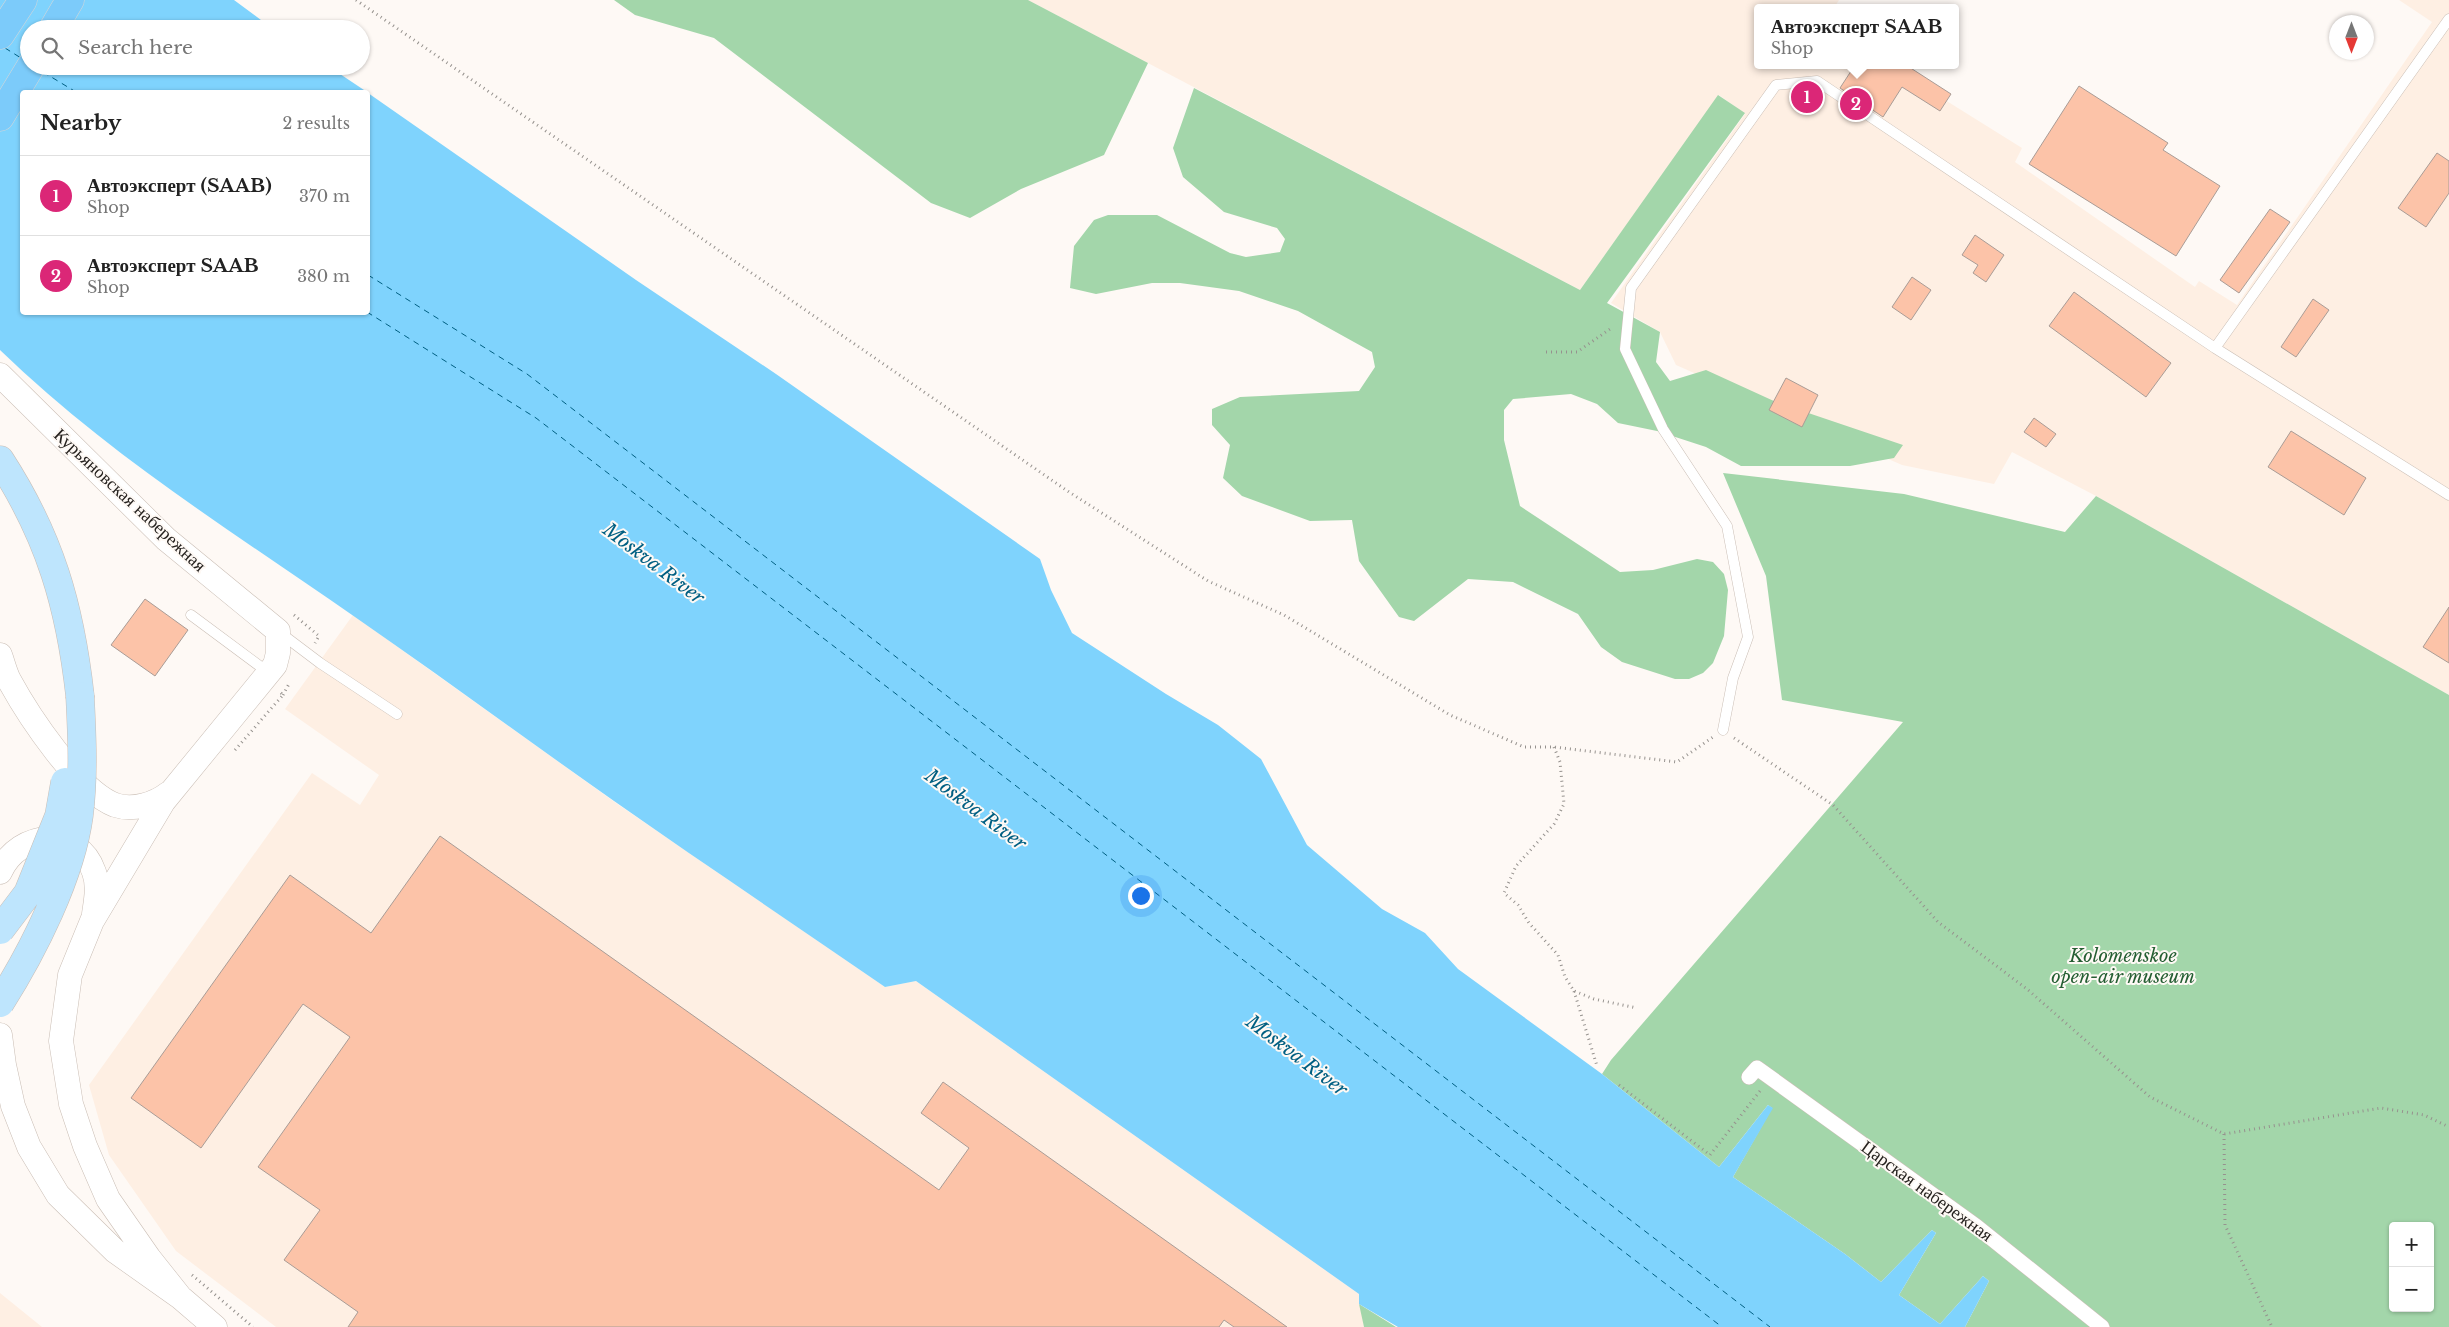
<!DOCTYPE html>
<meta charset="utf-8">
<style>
:root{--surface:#fff;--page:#f6f6f6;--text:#222;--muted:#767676;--line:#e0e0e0;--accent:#db2777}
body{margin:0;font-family:"Libre Baskerville",serif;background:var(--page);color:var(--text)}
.controls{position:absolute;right:15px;bottom:15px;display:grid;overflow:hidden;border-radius:5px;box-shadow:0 1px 4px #0004}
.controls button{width:45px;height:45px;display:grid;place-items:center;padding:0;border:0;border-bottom:1px solid var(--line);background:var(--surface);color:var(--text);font:25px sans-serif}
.compass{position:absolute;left:2329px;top:15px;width:45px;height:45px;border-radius:50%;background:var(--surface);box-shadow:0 1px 4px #0004;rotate:180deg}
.you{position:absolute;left:1140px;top:895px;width:18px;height:18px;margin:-12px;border:4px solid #fff;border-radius:50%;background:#1a73e8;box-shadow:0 0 0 8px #1a73e833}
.badge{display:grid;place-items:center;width:32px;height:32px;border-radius:50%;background:var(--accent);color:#fff;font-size:16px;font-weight:700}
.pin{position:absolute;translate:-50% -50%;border:2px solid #fff;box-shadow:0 1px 5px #0006}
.popup{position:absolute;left:1754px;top:4px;width:205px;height:65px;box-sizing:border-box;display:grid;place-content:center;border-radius:5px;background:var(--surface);filter:drop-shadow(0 1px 4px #0005);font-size:16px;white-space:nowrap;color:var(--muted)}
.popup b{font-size:19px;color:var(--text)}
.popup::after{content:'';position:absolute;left:50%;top:100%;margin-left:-10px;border:10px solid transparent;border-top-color:var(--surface)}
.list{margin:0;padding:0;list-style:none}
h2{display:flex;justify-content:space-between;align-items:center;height:65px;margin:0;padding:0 20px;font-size:21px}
h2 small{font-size:16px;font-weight:400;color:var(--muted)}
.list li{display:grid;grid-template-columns:32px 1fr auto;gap:15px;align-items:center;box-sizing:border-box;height:80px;padding:0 20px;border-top:1px solid var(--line)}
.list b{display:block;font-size:19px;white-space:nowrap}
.list p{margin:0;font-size:16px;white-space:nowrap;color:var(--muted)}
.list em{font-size:16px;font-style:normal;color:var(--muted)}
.icon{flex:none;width:28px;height:28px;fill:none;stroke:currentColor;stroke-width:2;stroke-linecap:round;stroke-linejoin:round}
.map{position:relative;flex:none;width:2449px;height:1327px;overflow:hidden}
.search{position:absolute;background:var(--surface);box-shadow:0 1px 4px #0004;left:20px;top:20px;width:350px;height:55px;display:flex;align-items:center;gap:12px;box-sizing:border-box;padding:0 18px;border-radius:28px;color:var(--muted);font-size:19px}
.panel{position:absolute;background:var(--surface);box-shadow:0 1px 4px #0004;left:20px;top:90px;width:350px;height:225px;border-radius:5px}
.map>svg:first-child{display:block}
</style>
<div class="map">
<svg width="2449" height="1327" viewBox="0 0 2449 1327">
<rect width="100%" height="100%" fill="#fef9f5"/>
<path fill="#feefe3" d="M1028,0h811l-5,8h-77v57h132l133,83 -7,14 180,125 4,-6 38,24 195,-283 -33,-22h50v695l-353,-199 -84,-44 -18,32 -92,-19 -226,-100 -16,-33 -49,-29 134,-189 -26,-19 -139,195z
M353,615l263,188 269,184 31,-6 443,313 5,33h-1088l-100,-76 -67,-96 -20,-70 223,-312 48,32 19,-30 -94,-66z
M0,1293l42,34h-42z"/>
<path fill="#a3d6aa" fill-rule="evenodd" d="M614,0h414l120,63 -44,92 -83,34 -51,29 -39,-15 -217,-165 -79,-23z
M1194,88l386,202 138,-195 27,18 -138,190 53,29 -4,30 14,19 36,-11 70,32 127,43 -9,13 -44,8h-109l-35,-19 -49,-16 -39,-8 -21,-19 -26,-10 -58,5 -9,11v30l16,66 100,66 33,-2 44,-11 16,3 11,12 4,16 -4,46 -11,27 -10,10 -14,6h-14l-53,-17 -21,-15 -23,-33 -65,-32 -45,-3 -54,42 -15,-4 -40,-56 -7,-41 -42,1 -68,-25 -19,-18 7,-33 -18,-20v-16l28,-12 119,-6 16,-24 -3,-15 -74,-41 -59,-20 -59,-8h-28l-56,11 -26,-6 4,-42 20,-26 14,-5h49l73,38 16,4 34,-5 5,-13 -8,-11 -53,-16 -41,-35 -10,-29z
M1723,473l181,21 161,38 31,-36 353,199v632h-484l24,-46 -6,-5 -43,48 -41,-29 37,-62 -4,-3 -51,52 -36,-28 -112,-77 39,-69 -4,-3 -49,62 -117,-93 9,-14 292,-338 -121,-22 -16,-124zM2393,1226h37v82h-37z
M1359,1304l37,23h-32z"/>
<path fill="#7fd3fd" d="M0,0h234l39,29h-244v37h299l39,26h-345v220h346v-219l268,187 140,94 264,185 11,31 21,43 94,61 52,31 43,34 46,86 75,64 43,24 33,36 144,105 117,93 49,-62 5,3 -40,69 112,77 36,28 51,-52 4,3 -37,62 41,29 43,-48 6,5 -24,46h-567l-39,-23v-10l-443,-313 -31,6c-90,-62 -181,-123 -271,-186 -87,-61 -172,-124 -259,-184 -122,-85 -248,-163 -355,-267z"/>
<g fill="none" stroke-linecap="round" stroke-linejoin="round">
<path stroke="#005f82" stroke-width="1" stroke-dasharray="6 5" stroke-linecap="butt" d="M5,48l16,10
M43,72l33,20
M368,275l159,99 1243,953
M367,312l169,106 1186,909"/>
</g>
<path fill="#fcc3a8" stroke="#a99c96" d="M1855,65h51l45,29 -11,17 -38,-24 -19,30 -43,-29z
M2079,86l89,57 -5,7 57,36 -44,70 -147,-92z
M2437,153l12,8v32l-23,34 -28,-19z
M2270,209l20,13 -51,71 -19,-13z
M1975,235l29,20 -18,27 -13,-9 5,-8 -16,-10z
M1912,277l19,13 -20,30 -19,-13z
M2074,292l97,71 -25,34 -97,-71z
M2313,299l16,11 -33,47 -15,-10z
M1786,378l32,17 -16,32 -33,-17z
M2034,418l22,16 -10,13 -22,-15z
M2291,431l75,47 -22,37 -76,-48z
M145,599l43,31 -33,46 -44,-31z
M2449,607v56l-26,-16z
M440,836l499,354 30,-42 -48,-35 22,-31 344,245h-53l-10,-7 -5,7h-871l10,-15 -74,-52 36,-50 -62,-43 92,-130 -47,-33 -102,144 -70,-50 159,-223 81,58z"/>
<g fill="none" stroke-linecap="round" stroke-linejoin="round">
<defs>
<path id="service" d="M2215,348l234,147
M191,615l78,58
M279,632l41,31 77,51
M1723,730l10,-52 15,-41 -21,-111 -64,-97 -38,-80 6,-61 145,-203 41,-4 398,267 234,-329"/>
<path id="pedestrian" d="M1749,1077l8,-9 219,158 126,101"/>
<path id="tertiary" d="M0,375l166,164 112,92v22l-3,12 -112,137 -71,119 -22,54 -9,66 10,63 14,42 23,53 41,59 31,39
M0,655c3,8 5,17 9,25 19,35 69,111 106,125 18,6 40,-1 54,-12
M0,872c19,-42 78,-46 94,0 5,14 2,28 0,42
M0,1035l4,30 9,41 16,41 29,48 57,56 65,46 35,30"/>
<path id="secondary" d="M0,460c50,77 70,146 80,236"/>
<path id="primary" d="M53,29l17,-29
M0,35l23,-35
M0,117l31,-51"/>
</defs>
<use href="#service" stroke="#cabeb5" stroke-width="11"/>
<use href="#pedestrian" stroke="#cabeb5" stroke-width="16"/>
<use href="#tertiary" stroke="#cabeb5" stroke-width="25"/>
<use href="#secondary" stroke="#cabeb5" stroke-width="29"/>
<use href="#primary" stroke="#d8d7d7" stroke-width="29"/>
<path stroke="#96928e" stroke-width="3" stroke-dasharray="1 4" stroke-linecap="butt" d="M356,0l713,492 139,89 76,34 166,100 74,32h30l123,15 36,-25
M1546,352h31l36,-25
M294,615l25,21 -4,7
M283,695l7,-13
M1734,738l99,67 105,117 89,67 123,108 74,37 157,-26 43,7 25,12
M1554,747l6,15 4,42 -10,20 -38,42 -12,27 14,12 11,18 29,32 7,22 9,14 20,8 43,9
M235,750l48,-55 -3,-3
M1574,991l23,75
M1619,1085l91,70 50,-64
M2224,1134l1,91 47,102
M192,1275l61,52"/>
<use href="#service" stroke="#fff" stroke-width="10"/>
<use href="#pedestrian" stroke="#fff" stroke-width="15"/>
<use href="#tertiary" stroke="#fff" stroke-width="24"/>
<use href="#secondary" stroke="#bee5fd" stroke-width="28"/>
<use href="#primary" stroke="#7ccbfa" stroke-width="28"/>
<defs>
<path id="secondary-bridge" d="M0,930l28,-37 31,-77 6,-34
M0,1003c33,-52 71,-127 79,-188 5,-40 3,-79 1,-119"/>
</defs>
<use href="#secondary-bridge" stroke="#cabeb5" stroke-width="29" stroke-linecap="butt"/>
<use href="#secondary-bridge" stroke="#bee5fd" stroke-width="28"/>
</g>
<g text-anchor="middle" stroke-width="4" stroke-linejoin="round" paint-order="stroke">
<g font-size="18" fill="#26221f" stroke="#fef9f5">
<text transform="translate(130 500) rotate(43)" y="6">Курьяновская набережная</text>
<text transform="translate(1927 1191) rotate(36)" y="6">Царская набережная</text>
</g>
<g font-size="18" font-style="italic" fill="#245e32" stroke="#fef9f5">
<text x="2123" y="962">Kolomenskoe<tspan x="2123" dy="21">open-air museum</tspan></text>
</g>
<g font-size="19" font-style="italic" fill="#005f82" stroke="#fef9f5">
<text transform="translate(654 563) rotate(37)" y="7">Moskva River</text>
<text transform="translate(976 809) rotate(37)" y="7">Moskva River</text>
<text transform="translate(1297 1055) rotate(37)" y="7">Moskva River</text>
</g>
</g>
</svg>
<div class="controls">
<button>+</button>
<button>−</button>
</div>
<svg class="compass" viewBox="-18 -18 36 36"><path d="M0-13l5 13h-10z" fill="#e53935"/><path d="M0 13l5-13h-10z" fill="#767676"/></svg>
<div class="you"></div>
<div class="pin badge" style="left:1807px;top:97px">1</div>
<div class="pin badge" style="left:1856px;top:104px">2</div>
<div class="popup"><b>Автоэксперт SAAB</b>Shop</div>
<div class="search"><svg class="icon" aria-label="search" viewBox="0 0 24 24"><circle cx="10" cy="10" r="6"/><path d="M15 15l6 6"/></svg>Search here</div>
<section class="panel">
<h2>Nearby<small>2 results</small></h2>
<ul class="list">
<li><span class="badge">1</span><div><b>Автоэксперт (SAAB)</b><p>Shop</p></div><em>370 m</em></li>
<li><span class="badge">2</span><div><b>Автоэксперт SAAB</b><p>Shop</p></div><em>380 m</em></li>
</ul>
</section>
</div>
